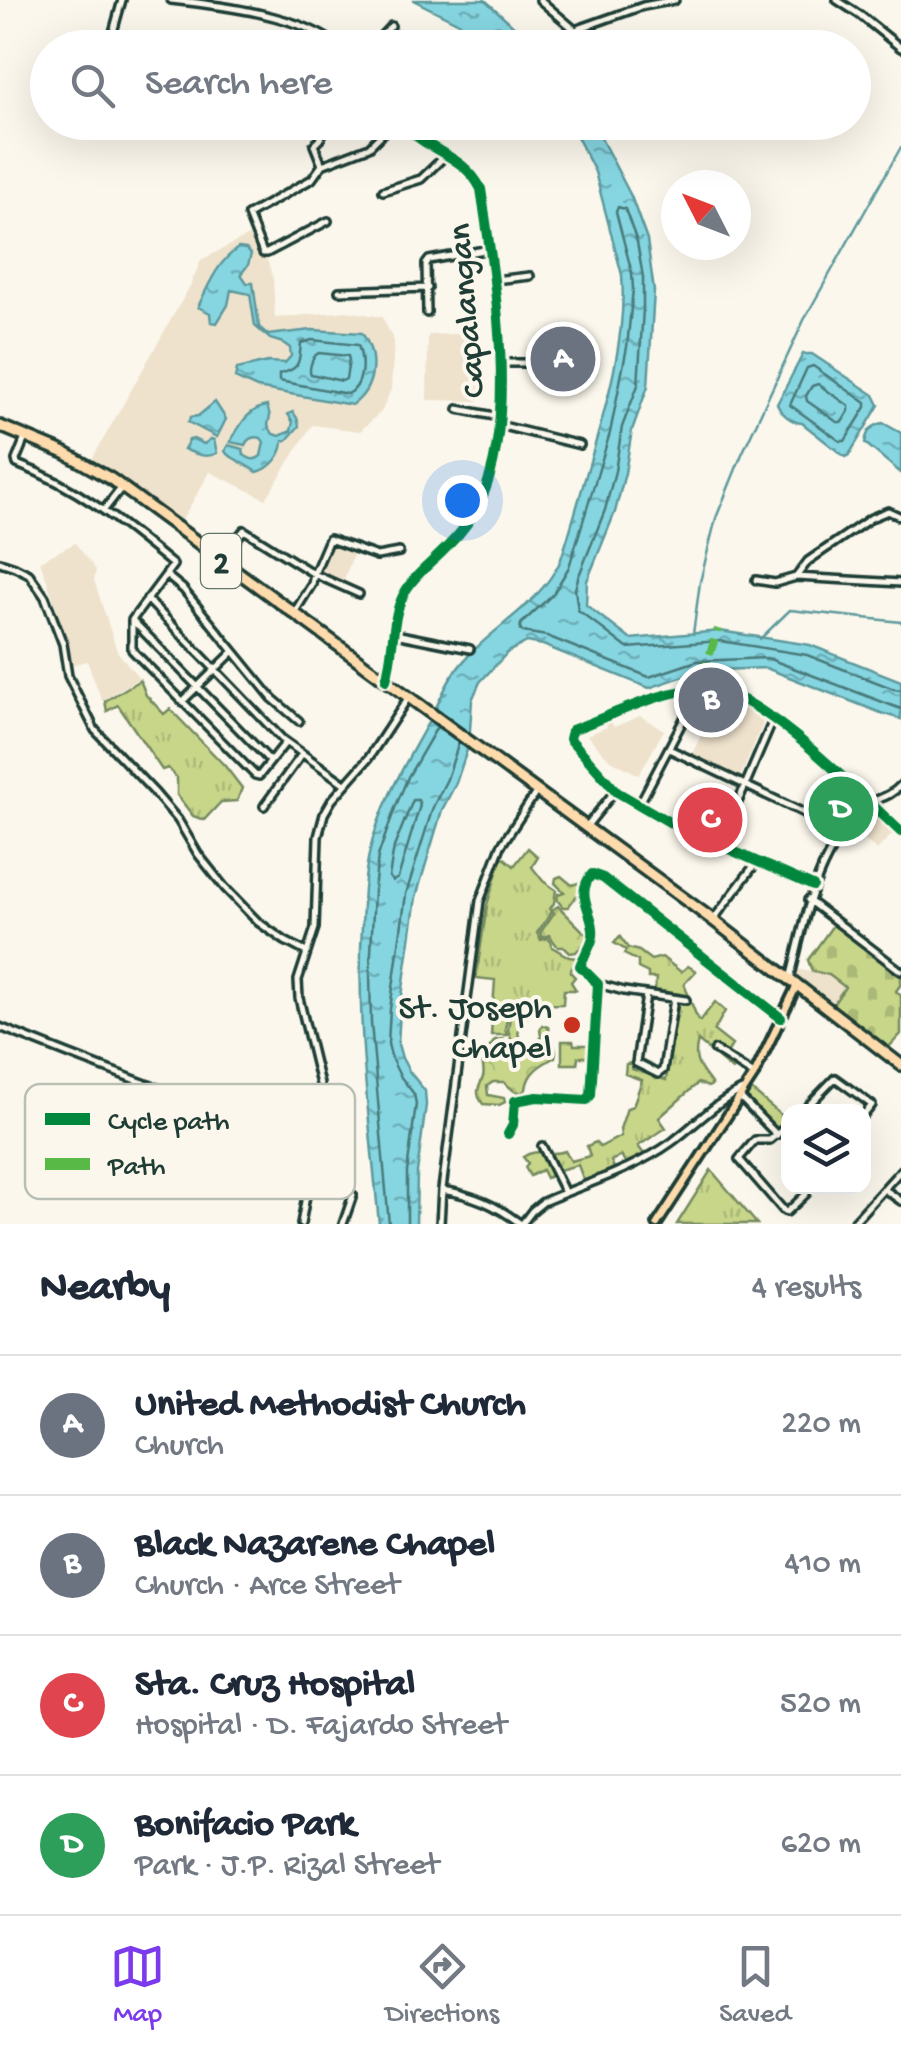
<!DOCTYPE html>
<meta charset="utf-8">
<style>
:root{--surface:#fff;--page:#f2f2f3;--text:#1f2937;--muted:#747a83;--line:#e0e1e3;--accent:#7c3aed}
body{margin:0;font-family:"Gochi Hand",sans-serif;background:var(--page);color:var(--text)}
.controls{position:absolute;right:30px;bottom:30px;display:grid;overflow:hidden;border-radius:20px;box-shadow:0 10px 40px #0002}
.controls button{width:90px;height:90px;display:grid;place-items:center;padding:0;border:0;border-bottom:2px solid var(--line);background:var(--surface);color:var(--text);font:50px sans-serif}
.compass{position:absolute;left:661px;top:170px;width:90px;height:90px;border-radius:50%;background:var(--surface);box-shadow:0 10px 40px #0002;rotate:312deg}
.you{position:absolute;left:462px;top:500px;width:35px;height:35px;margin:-25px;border:8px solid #fff;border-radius:50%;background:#1a73e8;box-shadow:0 0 0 15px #1a73e833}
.badge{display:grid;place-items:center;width:65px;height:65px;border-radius:50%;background:var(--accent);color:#fff;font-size:32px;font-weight:700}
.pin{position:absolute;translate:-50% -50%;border:5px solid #fff;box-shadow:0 2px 10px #0006}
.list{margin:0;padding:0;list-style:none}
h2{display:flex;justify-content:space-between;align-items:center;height:130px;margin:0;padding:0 40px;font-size:42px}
h2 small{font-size:32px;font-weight:400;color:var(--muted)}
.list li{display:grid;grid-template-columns:65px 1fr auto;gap:30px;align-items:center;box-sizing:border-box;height:140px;padding:0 40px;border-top:2px solid var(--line)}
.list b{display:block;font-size:38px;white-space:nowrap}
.list p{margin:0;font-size:32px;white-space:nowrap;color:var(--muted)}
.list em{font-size:32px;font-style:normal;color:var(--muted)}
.icon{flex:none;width:55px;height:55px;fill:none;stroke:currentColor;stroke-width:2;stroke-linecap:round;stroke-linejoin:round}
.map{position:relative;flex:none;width:901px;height:1224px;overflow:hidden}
.search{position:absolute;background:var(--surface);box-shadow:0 10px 40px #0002;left:30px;right:30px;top:30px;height:110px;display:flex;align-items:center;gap:25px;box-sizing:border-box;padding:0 35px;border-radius:55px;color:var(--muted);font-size:38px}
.sheet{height:690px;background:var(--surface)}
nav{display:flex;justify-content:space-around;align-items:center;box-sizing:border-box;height:140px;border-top:2px solid var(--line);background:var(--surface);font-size:28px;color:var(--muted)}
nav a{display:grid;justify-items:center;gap:5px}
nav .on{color:var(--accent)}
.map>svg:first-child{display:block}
</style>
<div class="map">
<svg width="901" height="1224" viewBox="0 0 901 1224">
<defs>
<pattern id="grass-tufts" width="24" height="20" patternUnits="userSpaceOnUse" patternTransform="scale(2.5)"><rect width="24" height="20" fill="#c8d68a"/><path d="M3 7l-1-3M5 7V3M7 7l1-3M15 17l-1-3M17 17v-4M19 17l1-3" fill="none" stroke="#abb978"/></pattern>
<pattern id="forest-crowns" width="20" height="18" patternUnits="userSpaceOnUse" patternTransform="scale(2.5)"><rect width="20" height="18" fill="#c8d68a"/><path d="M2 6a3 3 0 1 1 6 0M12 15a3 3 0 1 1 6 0" fill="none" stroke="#abb978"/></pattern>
<pattern id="cemetery-stones" width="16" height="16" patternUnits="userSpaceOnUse" patternTransform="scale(2.5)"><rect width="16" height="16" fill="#c8d68a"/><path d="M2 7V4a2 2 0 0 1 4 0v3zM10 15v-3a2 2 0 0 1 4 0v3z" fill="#abb978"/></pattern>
<pattern id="water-ripples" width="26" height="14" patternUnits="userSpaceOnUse" patternTransform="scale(2.5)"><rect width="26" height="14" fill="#86d6e2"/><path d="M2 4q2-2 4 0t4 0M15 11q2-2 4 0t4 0" fill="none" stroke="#6dafb8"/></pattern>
</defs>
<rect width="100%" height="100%" fill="#fbf7ec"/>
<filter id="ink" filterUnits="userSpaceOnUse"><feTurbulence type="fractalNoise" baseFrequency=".01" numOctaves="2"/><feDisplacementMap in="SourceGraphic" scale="20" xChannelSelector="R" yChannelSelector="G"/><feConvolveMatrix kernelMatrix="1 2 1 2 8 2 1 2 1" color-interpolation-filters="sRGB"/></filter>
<g filter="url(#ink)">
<path fill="#eee2cc" d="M254,233l10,17 9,28 2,40 72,-7 35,6 12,24 -3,48 -9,22 -22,20 -48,-6 -46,74 -56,-27 -31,53 -88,-64 99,-175 11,-26z
M478,333l1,68 -52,-1 1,-65z
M330,540l25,10 -12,32 -27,-13z
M75,543l21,27 -2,10 23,71 22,27 -37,23 -15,-40 -16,4 -13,-53 -18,-51z
M722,696l39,20 2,8 -24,56 -49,-23z
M640,716l24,14 -25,45 -30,-16 -22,-24 20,-8 -2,-6 5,-2 4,8z
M706,802l22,9 -13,29 -22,-11z
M873,811l22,20 -18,19 -22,-18z
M794,969l35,6 16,13 -13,18 -39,-27z"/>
<path fill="url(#grass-tufts)" stroke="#748a5f" stroke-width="2.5" d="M140,680l6,15 18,19 6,-5 55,57 17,22 -5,13 -16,1 -17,18 -11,-4 -16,-21v-17l-9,-10 -6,2 -44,-65 -11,6 -2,-10z
M528,848l10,9 -6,10 11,14 13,9 -2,13 -4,6 1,4 -14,20 4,7 7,-2 3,4 1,5 17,10 8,1 -7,14 5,5 -4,5 5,8h-12l-1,14 -48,1 -6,4 -4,20 2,6h-16l4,-55 -19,-2 11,-73 15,-49 12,10z
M620,937l8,11 11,3 12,9 11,-3 19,15 7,-6 8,5 -12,13 14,36 2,1 15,-19 10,9 -11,20 18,14 -5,8 10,10 -5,7 -34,-29c-6,21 2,27 14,44l-4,2 -10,-4 -39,35 7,10 -28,18 6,8 -18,10 -5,-8 -10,5 4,9 -31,11 -6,-16 -23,6v3l-9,4 -4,-8 -12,6 -5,-9 3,-4 -5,-6c14,-10 27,0 42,-6l6,10 19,-5 -3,-10 9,-4 4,5 21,-11 -1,-7 7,-21 6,-2 9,-26 -17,-6 1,-10 5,-1 1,6 34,11 14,-86 -25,-4 1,-12h-8v-5l-10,-5v-7l-14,-7 2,-4 -12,-7z
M562,1041h11l1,4h16l-1,12h-11l-1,7h-15z
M711,1170l46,54h-80z"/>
<path fill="url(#forest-crowns)" stroke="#748a5f" stroke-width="2.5" d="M846,785l14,12v4l-23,27 -13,-10z
M561,876l11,9 6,-2 3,7 -13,17h-5l-6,-7 1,-6 6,-2 -9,-9 1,-5z
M558,906l29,29 -3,8 -8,9 -6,1 -6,-6h-6l-9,-12 -7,3 -2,-5 14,-20 -2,-3z
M529,1007l3,7c-13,6 -15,11 -13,25l3,2 4,9h12l3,-14 -1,-6 2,-5 6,2 8,24 -1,6c-14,8 -27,14 -29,32l-5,4 -7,-2 -10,-9h-11l-6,4 1,9 16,3 1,4 -6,3 -16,-1c-9,-13 -4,-15 0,-27 2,-5 -1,-12 -1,-19l13,-18 8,-1 2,7 -8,12 5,2 8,-8 3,-8 -5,-14 3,-19z
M749,1088l38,32 -10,9 -34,-32z"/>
<path fill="url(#cemetery-stones)" stroke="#748a5f" stroke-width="2.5" d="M833,925l68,50v9l-5,7 5,5v38l-14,15 -55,-43 13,-19 -16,-12 -17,-4 -4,-11z"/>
<path fill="url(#water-ripples)" stroke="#5d999c" stroke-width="2.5" d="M413,0h72l52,47h-36l-28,-17z
M570,123h23l38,73 10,28 6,16 7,51 -6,95 -16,44 -7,43 -10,39 -28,69 -1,24 44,34 90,-8 90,14 91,36v38l-20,-6 -115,-45 -67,3 -50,17 -106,-43 -16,-3 -19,10 -28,30 -8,18 -3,44 -13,39 -14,27 -26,87 -16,113 -2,34 4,14 7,13 16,20 1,14 -9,67 -1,52h-37c-9,-99 -23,-198 -17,-298 1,-25 2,-51 8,-76 11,-47 37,-89 60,-131 8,-14 13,-28 21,-41 30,-47 84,-66 109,-116 11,-32 19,-64 29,-97 17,-57 38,-129 33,-190l-27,-103z
M238,248l8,1 5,5 -3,11 -7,9 6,9h6l6,44 9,8 44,-5 50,3c17,24 13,56 -10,72l-95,-17 -22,-10 2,-9 31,-7 17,1 6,-7 -1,-8 -7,-5 -13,-4 -15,-13 -5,-32 -19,-4 -3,15 -11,18 -6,-1 -1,-9 -12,-6c11,-23 19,-44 40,-59z
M803,354h9l62,41 5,10 -30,50 -4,2 -43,-34c-10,-1 -21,-9 -25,-19z
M215,402l11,17 -9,18 -29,-15 3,-5 7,-1z
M267,406l3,10 -2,9 5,9 7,2 11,-5 2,-9 -5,-8 5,-2 4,6 2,8 -12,14 -4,1c0,13 -12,28 -26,31l-30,-18 -2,-3 3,-6 15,4 1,6c7,5 11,6 17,1l3,-14 -3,-4c-8,-2 -13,0 -16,7l-15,-3c10,-16 17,-33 37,-36z
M883,423l18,10v40l-36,-30c2,-12 6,-17 18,-20z
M193,439l11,5 7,-5 3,1 3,13c-10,6 -22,1 -33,-4l5,-9z"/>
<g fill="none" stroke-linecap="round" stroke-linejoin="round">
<path stroke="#487a7a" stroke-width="2.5" d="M312,340l46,5c6,16 6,41 -10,49l-69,-13v-7c22,-5 20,-12 22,-31z
M319,353l29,3 1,4 -3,19 -4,2 -31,-7c-3,-5 2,-19 8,-21z
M813,366l53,37v4l-21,34h-5l-50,-36 17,-37z
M818,384l31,22v5l-7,11h-5l-30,-21 -1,-5 6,-10z
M901,690l-7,-1 -87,-34 -87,-14 -93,7 -49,-38 -3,-21 3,-11 27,-68 10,-39 7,-44 16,-42 5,-76v-32l-6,-35 -12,-33 -7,-2 -2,5 16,61 1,16 -6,58 -17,86 -41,134 -16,27 -32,30 -1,6 3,2 24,4 102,41 48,-16 70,-3 134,51
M413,800h5l2,5 -22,73 -5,3 -4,-4 5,-30z
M389,1224l-18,-201 -1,-50 4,-83 4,-34 17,-48 13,-31 29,-50
M407,1224v-52l9,-68 -2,-10 -14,-18 -8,-16 -4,-16 2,-35 16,-115 27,-87 14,-28 12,-37"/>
<path stroke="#5d999c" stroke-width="2.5" d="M693,634l7,-52 16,-64 26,-64 63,-136 96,-171
M760,639l30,-29 111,12"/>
<defs>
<path id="minor" d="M171,0c47,5 134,15 169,48
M540,0l35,30 68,-24 32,-6
M837,0l23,15 41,33
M112,36l10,-36
M370,48l21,-22
M321,138l-7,7 8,20
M383,191l38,-12 25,-24
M328,221l-61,32h-4l-15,-38 64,-36 10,-14 47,-18 25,-25
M494,280l36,-4
M339,291l89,-3
M427,313l-1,-49 3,-4 61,-11
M501,363h47
M458,409l42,8
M499,425l81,20
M25,438l-9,22 1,4c60,22 108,61 156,101l-41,55v30l123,125 4,1 27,-34
M104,510l18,-23
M221,557l23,-27 70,44 45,20
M0,562l15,5 14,7 16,23 18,47 5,32 27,54 60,63 23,27 20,34 27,34 33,34 27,19 21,11
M166,575l17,14 89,109 27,23
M796,577l12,-16 63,-43 17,-7 13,6
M756,580l19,3 21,-6 105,6
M147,599l135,140 63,45
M294,613l18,-29 2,-10 15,-35 48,17 22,-4
M134,622l136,139
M395,634l75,15
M386,680c8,-26 5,-59 16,-82 9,-21 29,-34 45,-51 14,-14 27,-31 35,-49 36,-82 12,-222 -1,-309 -18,-36 -54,-36 -79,-67
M183,701l50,-49
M669,749l173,82
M639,805l59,-113
M264,806l38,-52
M586,827l29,-36
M719,846l55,-128
M813,886l-137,-60 -59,-34 -47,-53 2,-9c41,-15 96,-44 140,-41 50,4 150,107 189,143
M808,900l93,71
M713,920l43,-57
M790,979c17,-65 23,-119 72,-170 11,-12 24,-8 39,-24
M598,984l26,7 62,9
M646,995l-10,68 22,11 5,-4 11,-71
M0,1027c104,42 209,82 316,116
M715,1050l39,25
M740,1097l37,38
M802,1112l33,-34 37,27 -8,10
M788,1125l-18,15h-15l-16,19 45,52 3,1 19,-18 -6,-8
M508,1134l5,-9 2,-24 22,-4 50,3 4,-5 7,-111 -18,-18c3,-9 12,-20 13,-30 3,-22 -20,-40 -1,-62l11,4 178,140
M542,1146l23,47
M884,1189l17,12
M442,1190c31,5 54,15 79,34
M301,1224l20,-113 -1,-27 -21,-86 -1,-18 17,-52 3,-91 6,-23 8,-14 36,-41 40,-61
M343,1224l10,-29
M440,1224l2,-35 38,-288 21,-55 36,-55
M522,1224l10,-13 11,-9c44,-19 90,-32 129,-60 24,-18 43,-39 70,-52
M852,1224l49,-54"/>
<path id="major" d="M657,1224l97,-149 43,-90"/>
<path id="highway" d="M0,426l65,27 46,26 602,441 188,145"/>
</defs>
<use href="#minor" stroke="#1f3d34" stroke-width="12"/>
<use href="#major" stroke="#1f3d34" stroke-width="14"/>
<use href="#highway" stroke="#1f3d34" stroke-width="16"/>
<use href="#minor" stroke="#fbf7ec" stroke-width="5"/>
<use href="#major" stroke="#fedbac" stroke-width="6"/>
<use href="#highway" stroke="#fedbac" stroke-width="9"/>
<path stroke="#58b947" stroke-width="8" stroke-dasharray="15 8" stroke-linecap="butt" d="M703,676l15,-47"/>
<defs>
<path id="cycleway" d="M386,680c8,-26 5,-59 16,-82 9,-21 29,-34 45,-51 14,-14 27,-31 35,-49 36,-82 12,-222 -1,-309 -18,-36 -54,-36 -79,-67
M813,886l-137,-60 -59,-34 -47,-53 2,-9c41,-15 96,-44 140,-41 50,4 150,107 189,143
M508,1134l5,-9 2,-24 22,-4 50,3 4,-5 7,-111 -18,-18c3,-9 12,-20 13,-30 3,-22 -20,-40 -1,-62l11,4 178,140"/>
</defs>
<use href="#cycleway" stroke="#fbf7ec" stroke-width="16"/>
<use href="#cycleway" stroke="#00873e" stroke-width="10"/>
</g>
</g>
<circle fill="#c8321e" stroke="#fbf7ec" stroke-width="4" cx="572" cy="1025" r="10"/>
<g text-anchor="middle" stroke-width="8" stroke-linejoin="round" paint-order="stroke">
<rect fill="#fbf7ec" stroke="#61756b" stroke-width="2.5" x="201" y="534" width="40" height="54" rx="8"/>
<g font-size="32" font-weight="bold" fill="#1f3d34">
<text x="221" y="572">2</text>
</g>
<g font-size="35" fill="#1f3d34" stroke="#fbf7ec">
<text transform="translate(464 311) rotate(-95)" y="12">Capalangan</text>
</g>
<g font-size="35" fill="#1f3d34" stroke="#fbf7ec" text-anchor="end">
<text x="552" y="1017">St. Joseph<tspan x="552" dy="40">Chapel</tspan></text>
</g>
</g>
<rect x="25" y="1084" width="330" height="115" rx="15" fill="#fbf7ec" stroke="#b9bfb5" stroke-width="2.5"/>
<rect x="45" y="1113" width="45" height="12" fill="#00873e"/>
<rect x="45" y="1158" width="45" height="12" fill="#58b947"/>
<g font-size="28" fill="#1f3d34">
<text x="108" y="1129">Cycle path</text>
<text x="108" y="1174">Path</text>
</g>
</svg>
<div class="controls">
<button><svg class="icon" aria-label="layers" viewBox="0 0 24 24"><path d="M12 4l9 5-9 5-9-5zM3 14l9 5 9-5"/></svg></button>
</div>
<svg class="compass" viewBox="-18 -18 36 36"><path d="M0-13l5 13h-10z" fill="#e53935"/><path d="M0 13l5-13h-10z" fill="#747a83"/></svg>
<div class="you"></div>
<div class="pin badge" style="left:563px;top:359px;background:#6b7280">A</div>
<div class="pin badge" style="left:711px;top:700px;background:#6b7280">B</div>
<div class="pin badge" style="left:710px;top:820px;background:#e0444e">C</div>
<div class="pin badge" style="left:841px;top:809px;background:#2e9e5b">D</div>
<div class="search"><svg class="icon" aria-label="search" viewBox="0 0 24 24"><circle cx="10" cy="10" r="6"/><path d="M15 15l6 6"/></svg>Search here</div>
</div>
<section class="sheet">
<h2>Nearby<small>4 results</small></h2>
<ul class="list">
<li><span class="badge" style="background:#6b7280">A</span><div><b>United Methodist Church</b><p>Church</p></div><em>220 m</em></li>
<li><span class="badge" style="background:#6b7280">B</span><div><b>Black Nazarene Chapel</b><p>Church · Arce Street</p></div><em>410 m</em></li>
<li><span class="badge" style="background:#e0444e">C</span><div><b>Sta. Cruz Hospital</b><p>Hospital · D. Fajardo Street</p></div><em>520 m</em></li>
<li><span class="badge" style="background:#2e9e5b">D</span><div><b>Bonifacio Park</b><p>Park · J.P. Rizal Street</p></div><em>620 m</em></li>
</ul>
</section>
<nav>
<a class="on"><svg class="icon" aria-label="map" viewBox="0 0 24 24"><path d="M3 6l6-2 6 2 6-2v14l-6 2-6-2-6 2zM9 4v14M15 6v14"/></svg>Map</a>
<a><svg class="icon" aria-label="directions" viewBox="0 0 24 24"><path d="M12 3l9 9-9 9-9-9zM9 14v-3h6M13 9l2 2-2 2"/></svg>Directions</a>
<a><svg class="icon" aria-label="saved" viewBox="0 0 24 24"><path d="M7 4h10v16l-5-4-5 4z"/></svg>Saved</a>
</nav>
